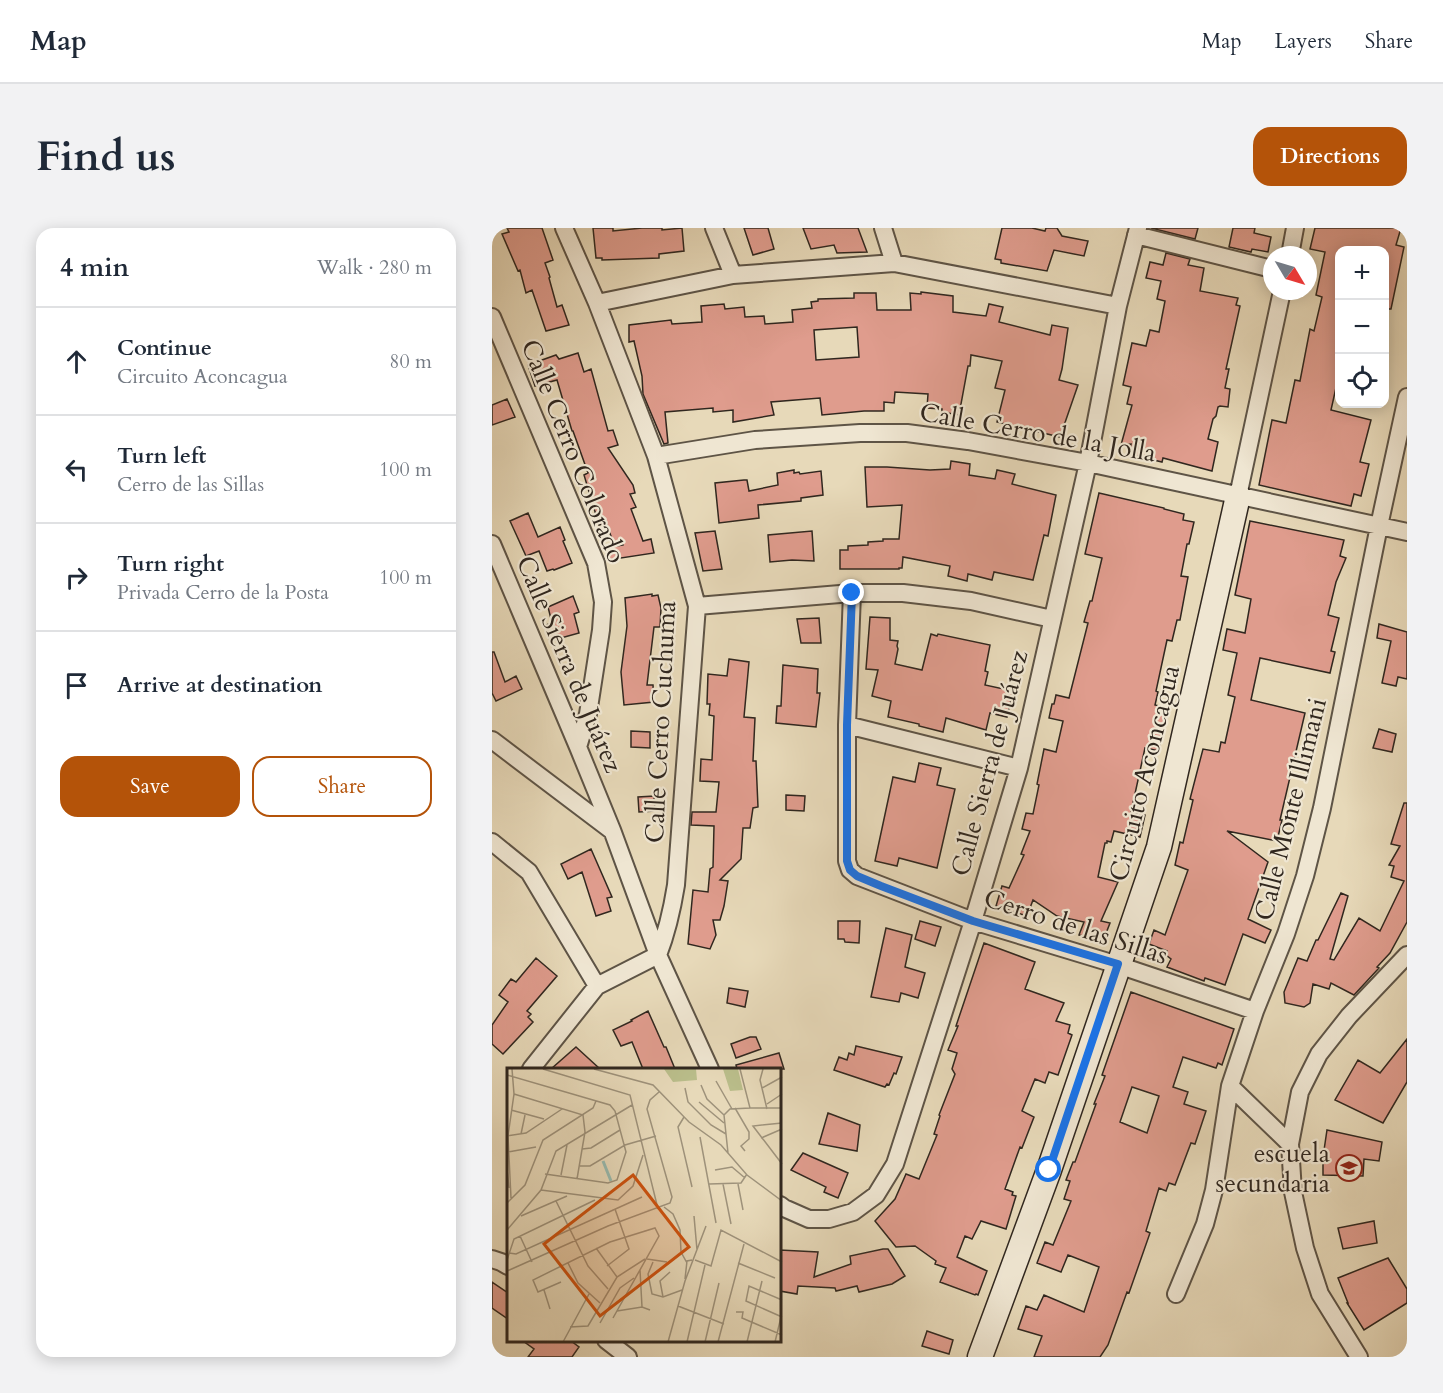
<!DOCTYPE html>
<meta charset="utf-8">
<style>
:root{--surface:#fff;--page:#f2f2f3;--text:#1f2937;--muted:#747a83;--line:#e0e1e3;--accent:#b45309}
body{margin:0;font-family:Cardo,serif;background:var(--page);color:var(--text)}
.controls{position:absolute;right:18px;top:18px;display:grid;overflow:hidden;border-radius:12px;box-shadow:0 3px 15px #0003}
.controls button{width:54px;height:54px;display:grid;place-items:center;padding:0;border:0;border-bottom:2px solid var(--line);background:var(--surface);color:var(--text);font:30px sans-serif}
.compass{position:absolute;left:771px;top:18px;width:54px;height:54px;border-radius:50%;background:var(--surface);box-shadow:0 3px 15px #0003;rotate:128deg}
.stop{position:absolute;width:18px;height:18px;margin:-14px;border:4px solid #1a73e8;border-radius:50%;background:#fff}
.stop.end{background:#1a73e8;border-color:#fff;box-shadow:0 2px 6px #0008}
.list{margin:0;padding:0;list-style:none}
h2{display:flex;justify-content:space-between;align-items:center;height:78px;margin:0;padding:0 24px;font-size:26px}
h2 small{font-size:20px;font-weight:400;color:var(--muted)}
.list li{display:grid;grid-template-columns:39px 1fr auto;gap:18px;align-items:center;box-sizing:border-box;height:108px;padding:0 24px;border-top:2px solid var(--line)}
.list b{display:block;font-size:22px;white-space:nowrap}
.list p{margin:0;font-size:20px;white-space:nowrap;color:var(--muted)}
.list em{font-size:20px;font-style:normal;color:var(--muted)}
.actions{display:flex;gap:12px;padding:18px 24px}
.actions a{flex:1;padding:14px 0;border:2px solid var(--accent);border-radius:18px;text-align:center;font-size:21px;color:var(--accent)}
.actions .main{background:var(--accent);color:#fff}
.icon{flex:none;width:33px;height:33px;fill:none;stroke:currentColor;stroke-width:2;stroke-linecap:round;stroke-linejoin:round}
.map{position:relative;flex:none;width:915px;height:1129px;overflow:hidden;border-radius:18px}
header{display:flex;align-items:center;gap:36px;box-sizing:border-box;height:84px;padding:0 30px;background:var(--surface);border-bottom:2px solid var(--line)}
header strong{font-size:28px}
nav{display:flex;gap:33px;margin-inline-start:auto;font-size:21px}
.intro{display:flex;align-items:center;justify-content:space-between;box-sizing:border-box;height:144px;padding:0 36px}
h1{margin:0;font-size:42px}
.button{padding:15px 27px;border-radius:18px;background:var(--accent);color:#fff;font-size:21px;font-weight:700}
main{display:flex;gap:36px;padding:0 36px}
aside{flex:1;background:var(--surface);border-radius:18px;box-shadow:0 3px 15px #0003}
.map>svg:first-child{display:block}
</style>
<header>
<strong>Map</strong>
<nav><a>Map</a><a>Layers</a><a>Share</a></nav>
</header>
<div class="intro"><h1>Find us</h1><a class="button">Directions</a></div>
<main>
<aside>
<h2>4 min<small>Walk · 280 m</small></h2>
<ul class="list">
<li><svg class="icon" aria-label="ahead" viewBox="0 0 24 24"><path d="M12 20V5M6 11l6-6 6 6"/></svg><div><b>Continue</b><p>Circuito Aconcagua</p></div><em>80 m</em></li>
<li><svg class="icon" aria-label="left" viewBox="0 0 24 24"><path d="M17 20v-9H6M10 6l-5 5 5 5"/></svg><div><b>Turn left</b><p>Cerro de las Sillas</p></div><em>100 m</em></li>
<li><svg class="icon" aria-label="right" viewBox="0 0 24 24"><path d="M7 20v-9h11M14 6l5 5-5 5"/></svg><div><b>Turn right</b><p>Privada Cerro de la Posta</p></div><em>100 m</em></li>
<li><svg class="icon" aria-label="arrive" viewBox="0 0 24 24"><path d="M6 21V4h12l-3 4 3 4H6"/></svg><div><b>Arrive at destination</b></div></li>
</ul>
<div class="actions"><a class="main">Save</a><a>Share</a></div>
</aside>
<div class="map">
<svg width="915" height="1129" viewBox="0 0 915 1129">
<rect width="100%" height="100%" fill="#e7d9b9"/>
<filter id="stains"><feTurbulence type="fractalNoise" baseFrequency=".00333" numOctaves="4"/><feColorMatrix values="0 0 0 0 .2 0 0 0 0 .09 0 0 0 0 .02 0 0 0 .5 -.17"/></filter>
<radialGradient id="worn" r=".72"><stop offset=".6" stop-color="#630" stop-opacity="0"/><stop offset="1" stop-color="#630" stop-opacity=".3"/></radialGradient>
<path fill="#df9c8d" stroke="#30271f" stroke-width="1.5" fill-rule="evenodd" d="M15,0h35l11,32 -8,3 5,14 -1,1 8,29 5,-2 7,20 -23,6 -14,-41 -6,3 -6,-23 -2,1 -16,-37 7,-2z
M101,0h20v3l29,-3h20v2l20,-2 2,23 -25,3v4l-57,2v-2h-6z
M252,0h24l6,21 -21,6z
M311,0h55l9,24 -30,1 -3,-8 -23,4z
M510,0h30l13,3 1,-3h11l5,8 26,5 -4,15 -30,-6 -7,21 -46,-8v-3l-6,-1z
M659,0h47l-3,11z
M741,0h22l-1,5 17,4 -3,15 -16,-3 -1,3 -22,-5z
M823,0h86l-5,17 8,2 -13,62h-7v-59h-44v120l-9,40 40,10 -11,42 9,2 -8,32 -7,-2 -3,12 -92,-21 13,-65 14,3 9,-43 5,1 10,-52 4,2 8,-34 -6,-2 9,-43 -15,-3z
M674,25l24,6 -2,6 16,3 -4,23 38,7 -2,7 4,1 -14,63h3l-4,19 5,1 -2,18 -8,-1 -2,1 -2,9 -3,3 -5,20 10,3 -6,29 -49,-13 -1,4 -33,-8 2,-10 -10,1 11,-40 -5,-1 4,-17 -8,-2 9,-42 14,3 4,-16 9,2 6,-31 -8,-2 4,-18 -15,-3 4,-16 13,3z
M429,64l32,4v16l33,4 3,-12 14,3 -4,15 51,13 2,-10 16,3 -6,41 -3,11 19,5 -18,52 -63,-15 8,-32 -10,-2 7,-27 -31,-6 -1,11h-2l-9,49 -17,-3v-3l-15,-1 1,-14 -33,-2 -1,11 -10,-1v9h-20l-42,4 -2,-17 -49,4 3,13 -41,7v-12l-20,2v-4l-48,4 3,31 -4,1 -21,-50 -1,-18 -8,-35 -5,1v-17l42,-5 1,4 30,-2 -1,-16 23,-2 1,5 19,-2 1,10 19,-1 1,8 28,-2 -1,-12 20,-2 -1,-6 7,-1v-2l36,-1v-5h22l1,17h34l-1,-17 11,1zM365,99l2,30 -43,3 -2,-30z
M86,125l6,19 7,-3 17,62 5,-1 5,15 -10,3 25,37 2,8 -5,1 6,13 -5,2 12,32 8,-2 3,14 -46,7 -3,-12 18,-3 -1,-4 -8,3 -8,-21 -7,2 -15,-50 4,-2 -15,-42h-1l-15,-51 -22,6 -7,-21 28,-10 3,4z
M15,171l8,18 -23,8v-20z
M459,233l19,3 -1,11 26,4 2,-9 18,4 -3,10 44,11 -8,41 -4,-1 -11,45 -39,-8 -2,8 -24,-6 -1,7 -19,-5 2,-10 -47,-9 -1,11h-3v1h-59v-19h8v-4l20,-1v-3l15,-1v-2h16l3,-34 -35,2 -2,-40h22l43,3 20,-1z
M302,242v3l5,-1 1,2 21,-3 2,24 -22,3v3l-43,4 1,13 -40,5 -4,-40 29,-3h3l2,11 29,-6 -1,-12z
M607,265l65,15v1l20,5 -1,6 11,2 -5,22h-2l-6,32 7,1 -8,43h-3l-5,21 -5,-1 -11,51 2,1 -3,13 12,3 -8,43 -14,-3 -14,64 14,3 -5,22 -26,-6 -3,11 -4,-1v2h-2l-7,34 20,5 -17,39 9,2 -7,18 -24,-6 5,-13 -27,-6 -24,-16 -6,16 -31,-10 6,-20 7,2 15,-33 -3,-1 9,-23 -8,-2 4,-16 7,1 6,-29 -2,-1 7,-35 12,3 7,-31 -14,-3 3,-14h2l2,-9 13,3 19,-75 -4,-1 6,-21h2l10,-43 -17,-4z
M36,285l10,24 22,-10 5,13 -2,1 9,22 -18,7 -1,-1 -6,2 -8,-20 -13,5 -16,-35z
M758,293l94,19 -4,16 6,2 -10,24 -8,33 11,3 -8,33 4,1 -5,21 -70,-15 -9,42 54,13 -25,107h2l-5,21 -50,-10 41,31 -20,57 23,11 -6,13 -22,-9 -18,51 -20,-7 -1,3 -37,-14 4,-8 -5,-4 1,-4 -18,-7 5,-14 11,5 23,-65 -13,-5 5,-23 3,1 10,-43 -3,-1 13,-50 16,3 2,-10 4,1 10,-46 -7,-2 9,-42 -14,-3 4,-21 18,4 6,-34 -16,-4z
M223,303l7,38 -19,2 -8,-38z
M320,303l2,30 -22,-1 -22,2 -2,-27z
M160,366v2l6,-1 3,13 -1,19h-6l-7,58h6l1,17 -30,3 -3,-33 6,-46 -2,-28z
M81,368l6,16 -5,2 5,19 -29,8 -4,-16 6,-2 -4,-16z
M378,389l20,1v22l8,1 -1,5 1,3 -3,15 27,6 9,-36 6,2 1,-2 52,11 -5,26 3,1 -3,13 28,6 -6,26 -17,-4 -4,17 -40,-12 -3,14 -24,-6v-2l-31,-7 3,-16 -19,-5 6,-26 -12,-1z
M327,390l2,25h-20l-4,-24z
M887,396l28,8v47l-9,-2 -2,9 -14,-3 9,-42 -14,-3z
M0,424h2l11,30 11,-6 6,13 -26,12 -4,-8z
M237,431l20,3 -5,55 11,1 -2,43h3l2,46 -5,1 -3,20h-7l-2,31 -21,21 8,1 -4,25 -4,14h-7l3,15 -6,14 -22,-5 5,-54 15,2 2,-23 3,-2 1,-41 -23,-1 1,-13h24l3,-30 -19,-1 1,-22 11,1 2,-44 -5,-1 1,-11h-3l1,-30 19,2z
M291,437l35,4 -1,24h3l-4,34 -40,-4 1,-17h4z
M887,501l17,5 -4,18 -19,-4z
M139,503l19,1v16l-19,-1z
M427,535l22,5 -4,17 18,4 -18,79 -38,-10 -2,8 -22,-5 18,-84 22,5z
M294,567l19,1 -1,15 -18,-1z
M162,568l1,15 -16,1 -1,-15z
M912,575h3v119l-17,31 -13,14 2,1 -25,27 -23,-12 -2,6 -16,-5 -3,19 -6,4 -19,-4 -1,-11 14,-34 9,3 9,-21h2l23,-47 7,3 -18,63 4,1 25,-42 21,13 24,-50 -13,-4 3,-11 -5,-1 11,-19 -9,-2z
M99,621l21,48 -5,1 4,13 -15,5 -14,-44 -14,7 -7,-15z
M346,693h22l-1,22 -14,-1 -1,-3h-6z
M428,693l21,6 -6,19 -20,-7z
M394,700l26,7 -7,32 20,6 -7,25 -17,-5 -2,9 -28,-5z
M492,715l51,19 -10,27 39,14 -8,18 14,4 -2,8 4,2 -14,40 -9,-3 -4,11 -10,-4 -13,32 12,6 -12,31 -2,-1 -15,42 8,3 -1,3 4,1 -10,33 -25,-8 -9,18 -7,-3 -8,21 30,14 -9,24 -2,-1 -1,1 -35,-13 6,-14 -11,-4 1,-3 -21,-15 -19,1 -21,-26 20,-22 11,-25 13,5 18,-44 -3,-1 6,-18 -1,-1 16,-41 -3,-5 5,-16 -9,-3 10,-24h-2z
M44,730l21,18 -30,35 4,3 -3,3 5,5 -30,32 -11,-10v-19l16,-23 -9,-7 12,-16 5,3z
M237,760l19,3 -3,16 -18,-4z
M639,764l103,37 -12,36 -4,-2 -2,5 -33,-11 -10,30 15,5 -4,12 22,7 -11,33 -4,-1 -16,42 -6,-2 -3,8 -7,-3 -13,43 4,2 -21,60 -2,-1 -19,53 -8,12h-66l8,-21 -24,-7 8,-23 11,4 7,-15 40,17 15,-45 -31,-12 -7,17 -24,-9 8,-21 8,3 18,-44 -7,-2 6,-18 -4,-1 7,-18h2l21,-58h-2l11,-28 -3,-1zM640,859l27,9 -12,37 -27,-11z
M156,783l16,36h2l9,22h-32l-11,-27 -11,4 -8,-16 19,-9 -1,-1z
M258,809h6l5,12 -25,9 -5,-14z
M915,811v43l-24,41 -48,-23 23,-40 22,13z
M364,818l46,11 -6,17 -2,-1 -5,12 -2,-1 -2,3 -51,-17 5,-13 8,3 2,-7 5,2z
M84,819l24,22h-49z
M287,825l5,16h-47l-1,-4z
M336,885l32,12 -3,26 -38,-7z
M835,902l55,12 -3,19 -15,-2 -1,17 -40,-1v-18z
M311,925l45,20 -10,25 -14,-6 2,-5 -35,-17z
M882,993l3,22 -34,6 -5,-21z
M391,1021h5l17,27 -13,8 -33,8 -2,-6 -21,5 -1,-3 -37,-2 -1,8 -17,-3v-41l38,2 -4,25 37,-13 -1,-8z
M896,1030l19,31v14l-43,27 -17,-27h1l-10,-25z
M0,1054l16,11v26l-16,-11z
M435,1103l26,9 -4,14 -27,-8z
M31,1113h48l8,6 -7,10h-44l6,-8z"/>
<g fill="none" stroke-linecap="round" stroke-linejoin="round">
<defs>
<path id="street" d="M222,0l19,47
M391,0l11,35
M644,7l136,34
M798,27l5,-27
M105,75l136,-28 161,-12 224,43
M0,89l104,246 7,39 -2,28 -13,84 -10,33
M164,228l99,-16 105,-7h47l61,8 120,22 319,69
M746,268l44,-205
M0,316l86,203 34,83 46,125 52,114
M360,365l-5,132v136l3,9 7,6 116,45 145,44 137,46
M205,378l155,-13h51l68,8 81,18
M355,497l172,43
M0,512l119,90
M0,614l37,30 68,114
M39,841l66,-83 61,-31c9,-23 14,-45 18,-70l21,-279 -41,-150 -59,-153 -33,-75
M738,858l60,58
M288,977l4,3 25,11h20l24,-7 23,-17 19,-31 78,-243 46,-153 69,-305 30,-157 20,-78
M0,1031l9,3 7,4
M684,1066l29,-70 9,-34 16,-104 25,-75 31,-77 19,-58 17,-68 57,-282 28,-129
M114,1112l22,17
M867,1129l-39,-63 -15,-46 -12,-56 -3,-48 10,-52 19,-38 30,-38 58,-61"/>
<path id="secondary" d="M488,1129l69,-187 110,-323 79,-351"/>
</defs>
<use href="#street" stroke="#5e5446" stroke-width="20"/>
<use href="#secondary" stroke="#30271f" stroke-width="27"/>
<use href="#street" stroke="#efe6d2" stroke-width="16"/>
<use href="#secondary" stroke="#efe6d2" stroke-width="24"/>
</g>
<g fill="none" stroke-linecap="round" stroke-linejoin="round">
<path stroke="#1a73e8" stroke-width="8" d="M360,365l-5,132v136l3,9 7,6 24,10 92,35 145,43 -69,206"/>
</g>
<defs>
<symbol id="school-ring" viewBox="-11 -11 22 22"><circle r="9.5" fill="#efe6d2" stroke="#8f2418" stroke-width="1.5"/><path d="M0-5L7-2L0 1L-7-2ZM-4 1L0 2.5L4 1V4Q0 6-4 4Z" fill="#8f2418"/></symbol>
</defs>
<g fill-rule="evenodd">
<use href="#school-ring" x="842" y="925" width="30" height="30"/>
</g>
<g text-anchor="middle" stroke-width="4.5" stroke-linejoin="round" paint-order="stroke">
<g font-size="26" fill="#30271f" stroke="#efe6d2">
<text transform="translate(546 204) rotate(10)" y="9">Calle Cerro de la Jolla</text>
<text transform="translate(82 223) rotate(68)" y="9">Calle Cerro Colorado</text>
<text transform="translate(78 436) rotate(67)" y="9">Calle Sierra de Juárez</text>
<text transform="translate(168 494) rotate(-87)" y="9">Calle Cerro Cuchuma</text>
<text transform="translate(497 535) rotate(-75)" y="9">Calle Sierra de Juárez</text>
<text transform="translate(652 545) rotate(-76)" y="9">Circuito Aconcagua</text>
<text transform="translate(798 581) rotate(-76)" y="9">Calle Monte Illimani</text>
<text transform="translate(584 698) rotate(18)" y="9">Cerro de las Sillas</text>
</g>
<g font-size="26" fill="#30271f" stroke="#efe6d2" text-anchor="end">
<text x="838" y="934">escuela<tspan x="838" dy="30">secundaria</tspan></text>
</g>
</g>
<g transform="translate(15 840)">
<rect width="274" height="274" fill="#e7d9b9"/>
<path d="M157,1h32l1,11 -24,2zM216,1h15l5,21 -13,1z" fill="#babe8b"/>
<path fill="none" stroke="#97baaf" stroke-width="3" d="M96,93l8,20"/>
<path fill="none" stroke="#9e927b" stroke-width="1.5" d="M36,1l87,26 28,114M87,1l59,16 36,37 32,23 26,30 35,26M256,1l-3,11 7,29M0,7l103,30 5,6 11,41 -9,28 -9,3 -63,-9M209,13l16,28M194,17l6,14 17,16M178,20l3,14 23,23 15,9M255,20l20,-11M7,26l69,21 2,17 -8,47M192,34l25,21M260,36l15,-10M228,40l14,24v7l-8,7 4,5M243,40h32M4,42l33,9M177,49l-6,10 14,60M275,55l-29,3 29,38M14,66l4,-19M0,68l19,-3 36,-24M193,69l16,86M254,70l21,-9M75,81l9,-1 29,-18M1,84l28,-5M221,85l-4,-38 6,-6 20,-1 -10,-39M73,98h10l35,-21 31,-9M0,101l2,19M208,102l17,-3 13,11M54,107l6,-30M202,116l32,-1 6,-9M216,116l8,40M231,116l5,26M34,122l77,10 15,-14 10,-31M4,130l-3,-62 6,-42 -2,-25M49,133l32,65 20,23M0,135l18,-18 18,-45 50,-32 3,-7M157,139l9,7 7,16 1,22 6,11M14,148l46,-20M187,148l3,34M0,162l34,-40 15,-39 76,-46M13,168l12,26M89,180l21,29M2,185l7,1 126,-57M140,191l20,3M0,192l7,-21 81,-39M188,192l16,6 10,-36 61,32M146,194l-5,12 4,20 11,3 19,-7M61,195l10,20 22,20M231,195l37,15M100,198l22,-17 -14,-40M133,202l2,37M0,203l101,-45 62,-23 2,-6 -25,-88 3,-9 9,-8M178,211l2,-18 5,-1M54,214l-23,10 -5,-12 77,-38 45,-14 4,8 -46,82M37,222l6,19M156,229l-3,-16 10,-9M275,232l-33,-14 -3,15 36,16M171,238l46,18M110,243l25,-4 8,3M229,244h7l-1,6 40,17M93,255l20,-35 14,-10M63,259l18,-1 29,-49 28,-18M56,274l26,-48M161,274l17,-61 21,-55M180,274l18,-77M198,274l14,-59M211,274l26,-98M240,274l15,-61M268,274l6,-25"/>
<path fill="#cc520f" fill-opacity="0.15" stroke="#cc520f" stroke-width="3" d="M126,107l56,72 -89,69 -56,-72z"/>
<rect width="274" height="274" fill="none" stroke="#30271f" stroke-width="3"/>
</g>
<rect width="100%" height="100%" filter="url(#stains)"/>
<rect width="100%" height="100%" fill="url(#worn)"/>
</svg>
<div class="controls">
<button>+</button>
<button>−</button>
<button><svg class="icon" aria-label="locate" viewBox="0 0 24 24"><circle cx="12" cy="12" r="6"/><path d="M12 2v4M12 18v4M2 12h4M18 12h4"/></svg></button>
</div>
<svg class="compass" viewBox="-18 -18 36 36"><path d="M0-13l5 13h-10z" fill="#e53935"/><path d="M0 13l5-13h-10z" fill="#747a83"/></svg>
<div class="stop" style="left:557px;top:942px"></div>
<div class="stop end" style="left:360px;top:365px"></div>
</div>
</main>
